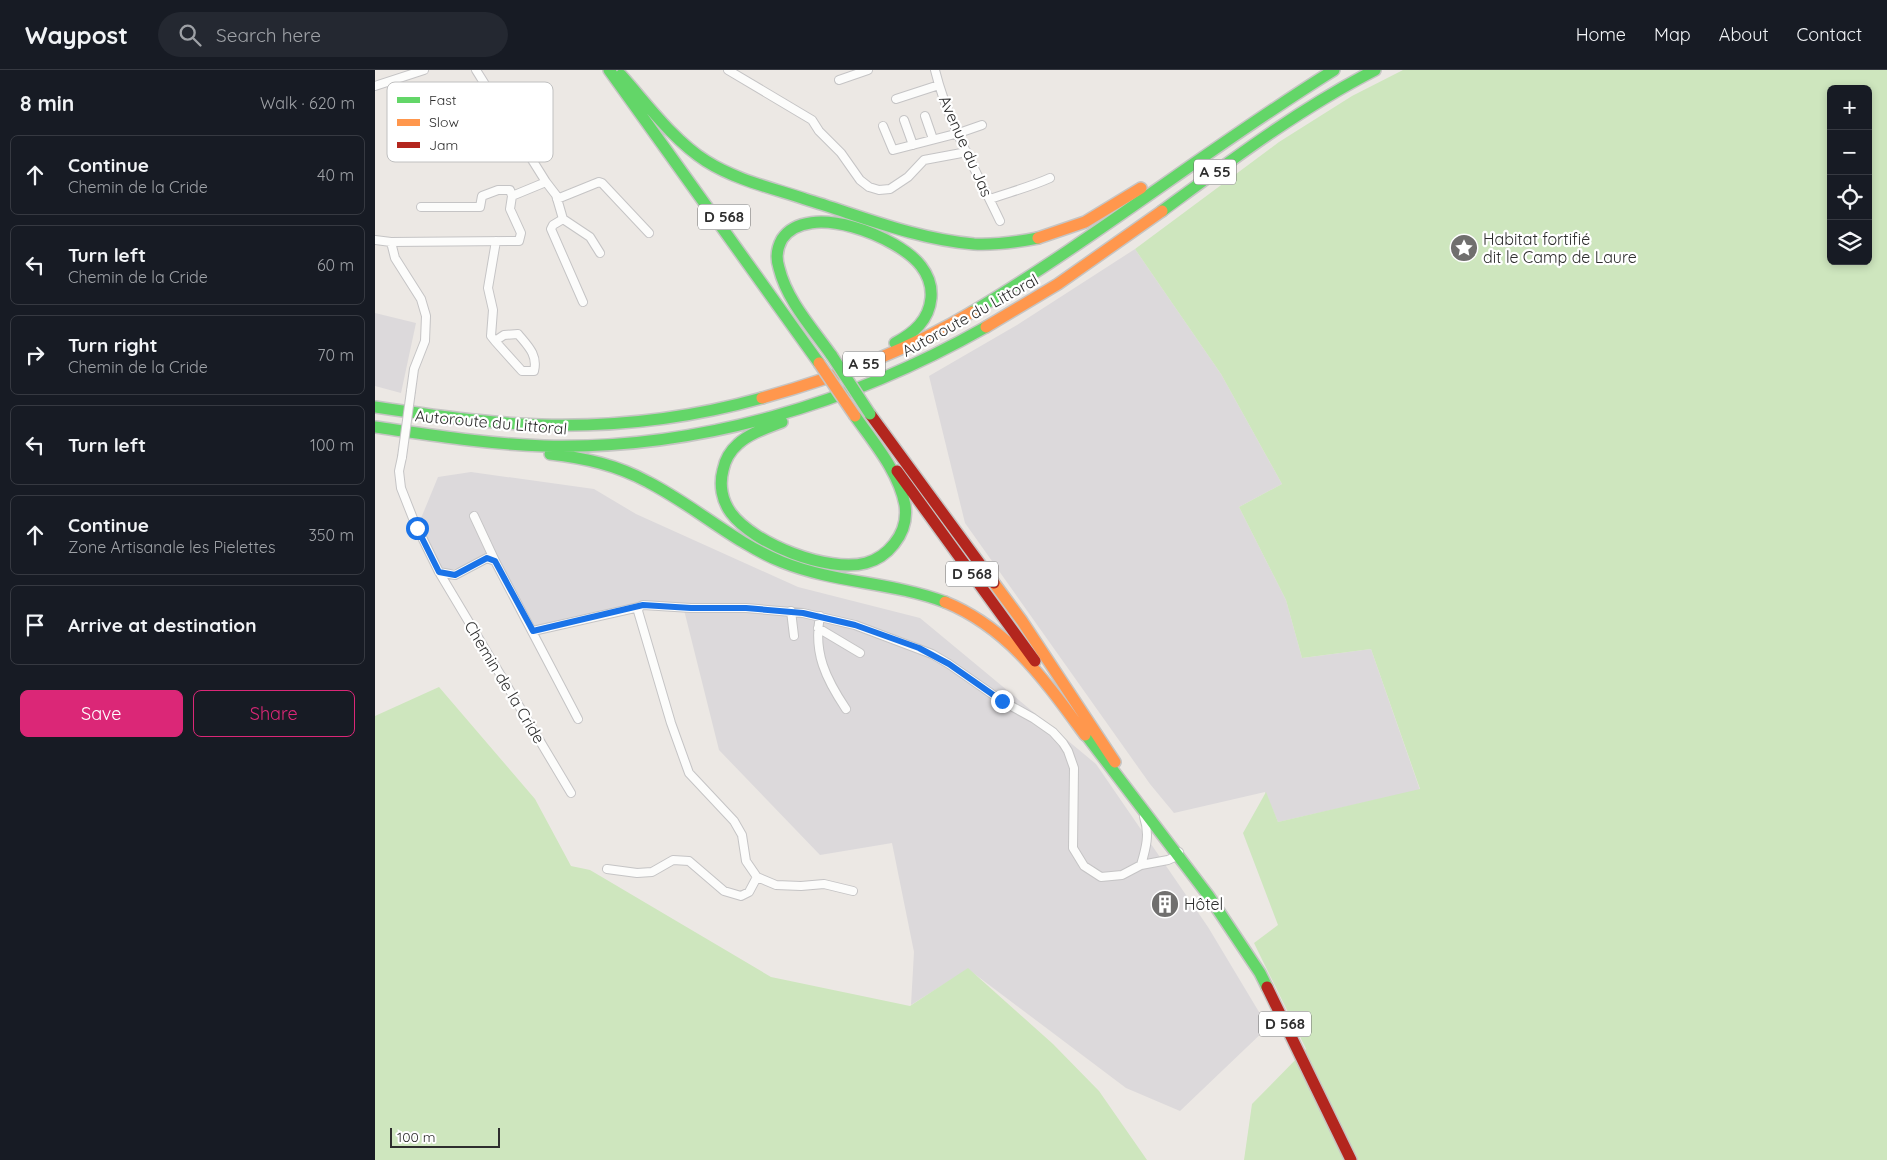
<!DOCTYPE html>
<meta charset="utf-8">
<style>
:root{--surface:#171b24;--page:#242831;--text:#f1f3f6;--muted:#9ea1a6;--line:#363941;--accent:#db2777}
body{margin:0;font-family:Quicksand,sans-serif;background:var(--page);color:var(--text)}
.controls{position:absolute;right:15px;top:15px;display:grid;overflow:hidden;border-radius:8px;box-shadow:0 2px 8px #0003}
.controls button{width:45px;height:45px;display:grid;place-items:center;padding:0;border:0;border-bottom:1px solid var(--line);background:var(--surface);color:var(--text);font:25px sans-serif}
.scale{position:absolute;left:15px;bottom:12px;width:110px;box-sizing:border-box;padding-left:5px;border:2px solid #2e2e2e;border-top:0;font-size:14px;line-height:18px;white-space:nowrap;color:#2e2e2e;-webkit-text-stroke:4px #fff;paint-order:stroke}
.stop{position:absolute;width:15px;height:15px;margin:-11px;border:4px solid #1a73e8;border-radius:50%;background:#fff}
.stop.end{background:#1a73e8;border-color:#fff;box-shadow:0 1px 5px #0008}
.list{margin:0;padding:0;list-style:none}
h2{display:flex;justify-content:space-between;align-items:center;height:65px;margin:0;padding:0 20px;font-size:21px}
h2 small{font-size:16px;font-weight:400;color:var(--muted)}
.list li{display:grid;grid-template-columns:32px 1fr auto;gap:15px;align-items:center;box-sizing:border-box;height:80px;margin:0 10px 10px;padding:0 10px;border:1px solid var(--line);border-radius:8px}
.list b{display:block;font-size:19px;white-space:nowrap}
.list p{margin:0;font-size:16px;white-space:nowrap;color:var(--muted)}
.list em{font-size:16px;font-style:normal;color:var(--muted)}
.actions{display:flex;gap:10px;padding:15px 20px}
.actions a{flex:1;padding:11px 0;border:1px solid var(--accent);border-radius:8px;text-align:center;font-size:18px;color:var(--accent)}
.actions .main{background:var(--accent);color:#fff}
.icon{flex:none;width:28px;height:28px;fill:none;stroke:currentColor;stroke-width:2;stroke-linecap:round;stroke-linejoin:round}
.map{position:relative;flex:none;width:1512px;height:1090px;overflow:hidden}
header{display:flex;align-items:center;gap:30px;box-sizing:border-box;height:70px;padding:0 25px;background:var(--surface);border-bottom:1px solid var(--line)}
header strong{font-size:24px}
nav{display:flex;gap:28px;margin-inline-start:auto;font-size:18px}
.search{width:350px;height:45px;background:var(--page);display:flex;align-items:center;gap:12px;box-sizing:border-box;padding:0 18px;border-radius:28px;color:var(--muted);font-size:19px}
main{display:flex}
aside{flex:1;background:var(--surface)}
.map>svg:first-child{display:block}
</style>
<header>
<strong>Waypost</strong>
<div class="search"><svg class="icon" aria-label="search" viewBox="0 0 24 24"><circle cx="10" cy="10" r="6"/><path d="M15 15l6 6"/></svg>Search here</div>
<nav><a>Home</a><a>Map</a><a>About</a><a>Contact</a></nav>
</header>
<main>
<aside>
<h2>8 min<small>Walk · 620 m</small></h2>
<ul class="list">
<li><svg class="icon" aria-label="ahead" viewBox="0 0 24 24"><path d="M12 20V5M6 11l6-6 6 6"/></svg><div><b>Continue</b><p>Chemin de la Cride</p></div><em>40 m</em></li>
<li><svg class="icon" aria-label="left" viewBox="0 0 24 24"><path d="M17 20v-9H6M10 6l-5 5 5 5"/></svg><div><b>Turn left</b><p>Chemin de la Cride</p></div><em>60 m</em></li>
<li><svg class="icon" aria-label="right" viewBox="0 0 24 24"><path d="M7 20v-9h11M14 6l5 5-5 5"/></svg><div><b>Turn right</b><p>Chemin de la Cride</p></div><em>70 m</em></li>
<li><svg class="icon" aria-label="left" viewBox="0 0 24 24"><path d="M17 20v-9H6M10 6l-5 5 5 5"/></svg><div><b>Turn left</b></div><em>100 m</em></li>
<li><svg class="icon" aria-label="ahead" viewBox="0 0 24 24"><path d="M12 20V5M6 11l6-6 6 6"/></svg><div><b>Continue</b><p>Zone Artisanale les Pielettes</p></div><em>350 m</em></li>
<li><svg class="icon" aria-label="arrive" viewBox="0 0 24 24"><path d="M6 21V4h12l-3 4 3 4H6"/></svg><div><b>Arrive at destination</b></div></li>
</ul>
<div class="actions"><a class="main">Save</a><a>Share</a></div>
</aside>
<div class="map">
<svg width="1512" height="1090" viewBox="0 0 1512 1090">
<rect width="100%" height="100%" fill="#ece8e4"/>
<path fill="#dcd9db" d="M760,179l86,125 61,110 -43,23 47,93 16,58 69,-9 49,141 -142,32 -13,-30 -91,21 -24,-29 -185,-261 -36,-147 88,-51z
M0,243l41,10 -15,70 -26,-7z
M96,402l123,17 42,25 162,73 122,31 176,146 112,163 60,100 -88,84 -54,-23 -158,-119 -57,36 3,-53 -22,-109 -72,12 -101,-105 -35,-140 -38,-3 -113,24 -38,-70 -56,11 -22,-44 21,-51z"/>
<path fill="#cee6be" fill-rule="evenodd" d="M1028,0h484v1090h-643l8,-56 54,-55 -52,-106 24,-18 -35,-92 23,-41 12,30 142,-33 -49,-140 -69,9 -16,-58 -47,-93 43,-23 -61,-110 -86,-125 144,-107 73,-46zM1456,19h37v172h-37z
M64,617l96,112 36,67 19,4 181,107 139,29 58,-38 85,76 46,47 48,69h-772v-444z"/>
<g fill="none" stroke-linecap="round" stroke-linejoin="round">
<defs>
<path id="street" d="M353,0l84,50 7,11 22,22 19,27 9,7 10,3 11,-1 18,-12 16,-17 43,-8
M560,0c13,53 42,102 65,151
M464,10l29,-10
M0,16l49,-16
M521,29l43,-14
M550,46l8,23
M529,50l9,25
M508,56l10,24 66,-17 23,-8
M171,112l10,13 7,24
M182,129l42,-17 3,1 47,50
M615,129c20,-7 40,-12 60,-21
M46,137h59l2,-11 16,-6h12l2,6
M188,149l-10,6 -2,4 32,73
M188,149l27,18 10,16
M0,170l16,2 128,-1 2,-8 -11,-24 2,-13 34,-14 -70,-112
M16,172l4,16 26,41 5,17 -1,25 -11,28 -3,22
M120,271l9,-6 14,-1c10,12 20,21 16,37h-12l-27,-30 -4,-5 2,-26 -5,-22 8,-47
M27,387l-3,14 2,17 13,33 25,51 132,221
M99,446l21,45
M64,502l16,3 32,-17 8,3 83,158
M416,541l3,25
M445,546c-7,37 6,63 26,93
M443,558l42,25
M158,561l106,-24
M769,747c6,17 2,31 -3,48l27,-5 9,-4 2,-4
M232,799l30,4 15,-1 21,-12 16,1 35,30 17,5 8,-4 8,-15
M478,821l-29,-7 -23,2 -25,-1 -19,-8 -11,-16 -4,-26 -8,-14 -45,-48 -18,-50 -33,-112 1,-4 4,-2 48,3h55l57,5 52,12 77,29 17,10 53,37 31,17 20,14 10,11 5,8 6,17 -1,80 11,18 17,11 21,-2 19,-10"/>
<path id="fast" d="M234,0l210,293
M246,5c26,29 52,65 85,86 30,19 66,27 99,38 56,17 110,40 169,45 21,1 43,-2 64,-6
M787,141c68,-50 137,-102 213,-141
M597,242c124,-74 238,-165 362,-242
M457,286c-19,-27 -45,-55 -53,-88 -3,-9 -2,-20 3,-29 26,-39 117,-2 139,27 7,9 11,20 10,32 -2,22 -17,35 -36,45
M0,337c55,8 110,16 166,18 74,2 150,-7 221,-27
M407,352c-15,6 -32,11 -44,22 -8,7 -13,16 -15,26 -4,15 -1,31 8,43 23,31 97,60 135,50 11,-3 21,-10 28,-19 9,-11 13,-25 11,-39 -6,-33 -31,-62 -50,-89
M0,357c56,8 112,17 169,19 155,4 308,-43 442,-119
M175,384c35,4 67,11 98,28 47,24 85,60 134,80 52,21 110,20 163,40
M705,657l128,168 52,78 7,14"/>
<path id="slow" d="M663,168l47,-16 56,-34
M611,257l72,-43 104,-73
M387,328c72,-20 145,-47 210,-86
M619,513l28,38 93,141
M570,532c64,26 101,80 140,133"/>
<path id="jam" d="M495,344l124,169
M522,401l138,190
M892,917l84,173"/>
</defs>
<use href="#street" stroke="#c5c4c5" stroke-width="10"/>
<use href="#fast" stroke="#c6c5c4" stroke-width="14"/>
<use href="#slow" stroke="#c6c5c4" stroke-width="14"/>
<use href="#jam" stroke="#c6c5c4" stroke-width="14"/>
<use href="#street" stroke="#fcfcfb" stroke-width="8"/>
<use href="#fast" stroke="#63d668" stroke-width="11"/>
<use href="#slow" stroke="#ff974d" stroke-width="11"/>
<use href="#jam" stroke="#b3261e" stroke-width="11"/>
<defs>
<path id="street-bridge" d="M27,387l9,-66"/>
<path id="fast-bridge" d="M457,286l38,58"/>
<path id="slow-bridge" d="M444,293l36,53"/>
</defs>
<use href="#street-bridge" stroke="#c5c4c5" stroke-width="10" stroke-linecap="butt"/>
<use href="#fast-bridge" stroke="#c6c5c4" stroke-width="14" stroke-linecap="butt"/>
<use href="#slow-bridge" stroke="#c6c5c4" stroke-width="14" stroke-linecap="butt"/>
<use href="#street-bridge" stroke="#fcfcfb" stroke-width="8"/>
<use href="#fast-bridge" stroke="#63d668" stroke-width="11"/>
<use href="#slow-bridge" stroke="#ff974d" stroke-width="11"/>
</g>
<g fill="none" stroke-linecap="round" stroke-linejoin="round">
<path stroke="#1a73e8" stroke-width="6" d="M42,458l22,44 16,3 32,-17 8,3 38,70 110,-26 48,3h55l57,5 52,12 64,23 30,16 53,37"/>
</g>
<defs>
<symbol id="sight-disc" viewBox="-11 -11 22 22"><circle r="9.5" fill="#706f6e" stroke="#fff"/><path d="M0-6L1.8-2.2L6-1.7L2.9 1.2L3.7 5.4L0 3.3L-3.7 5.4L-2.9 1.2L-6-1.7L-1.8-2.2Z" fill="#fff"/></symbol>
<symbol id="building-disc" viewBox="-11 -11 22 22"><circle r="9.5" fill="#706f6e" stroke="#fff"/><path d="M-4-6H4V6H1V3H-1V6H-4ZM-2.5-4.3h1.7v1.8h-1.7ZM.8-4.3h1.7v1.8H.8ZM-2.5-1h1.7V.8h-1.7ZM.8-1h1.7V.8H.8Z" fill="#fff"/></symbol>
</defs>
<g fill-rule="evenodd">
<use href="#sight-disc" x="1073" y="162" width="32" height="32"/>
<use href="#building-disc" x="774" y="818" width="32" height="32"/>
</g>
<g text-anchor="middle" stroke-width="4.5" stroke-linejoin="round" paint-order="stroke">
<g fill="#fff" stroke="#6d6d6d" stroke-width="1">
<rect x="819" y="89.5" width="42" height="25" rx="4"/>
<rect x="323" y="134.5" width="52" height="25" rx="4"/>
<rect x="468" y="281.5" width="42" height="25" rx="4"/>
<rect x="571" y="491.5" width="52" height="25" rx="4"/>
<rect x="884" y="941.5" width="52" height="25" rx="4"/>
</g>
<g font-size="15" font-weight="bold" fill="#2e2e2e">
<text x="840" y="107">A 55</text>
<text x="349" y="152">D 568</text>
<text x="489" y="299">A 55</text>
<text x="597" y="509">D 568</text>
<text x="910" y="959">D 568</text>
</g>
<g font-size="16" fill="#2e2e2e" stroke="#fff">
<text transform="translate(591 76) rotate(66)" y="6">Avenue du Jas</text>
<text transform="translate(595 245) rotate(-29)" y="6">Autoroute du Littoral</text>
<text transform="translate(116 352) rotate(5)" y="6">Autoroute du Littoral</text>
<text transform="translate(130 612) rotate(59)" y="6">Chemin de la Cride</text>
</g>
<g font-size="16" fill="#2e2e2e" stroke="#fff" text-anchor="start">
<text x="1108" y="175">Habitat fortifié<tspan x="1108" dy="18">dit le Camp de Laure</tspan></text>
<text x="809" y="840">Hôtel</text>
</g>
</g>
<rect x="12" y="12" width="166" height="80" rx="8" fill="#fff" stroke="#c0c0c0" stroke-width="1"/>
<rect x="22" y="27" width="23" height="6" fill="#63d668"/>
<rect x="22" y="49" width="23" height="7" fill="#ff974d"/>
<rect x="22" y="72" width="23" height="6" fill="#b3261e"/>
<g font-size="14" fill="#2e2e2e">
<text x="54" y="35">Fast</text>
<text x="54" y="57">Slow</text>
<text x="54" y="80">Jam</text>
</g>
</svg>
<div class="controls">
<button>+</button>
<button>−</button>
<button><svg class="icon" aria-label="locate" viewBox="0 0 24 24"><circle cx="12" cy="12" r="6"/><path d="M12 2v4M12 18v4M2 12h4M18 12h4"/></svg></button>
<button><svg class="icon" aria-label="layers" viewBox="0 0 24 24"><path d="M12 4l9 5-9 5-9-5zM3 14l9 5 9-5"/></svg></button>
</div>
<div class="scale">100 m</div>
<div class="stop" style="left:42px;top:458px"></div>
<div class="stop end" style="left:627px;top:631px"></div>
</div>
</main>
